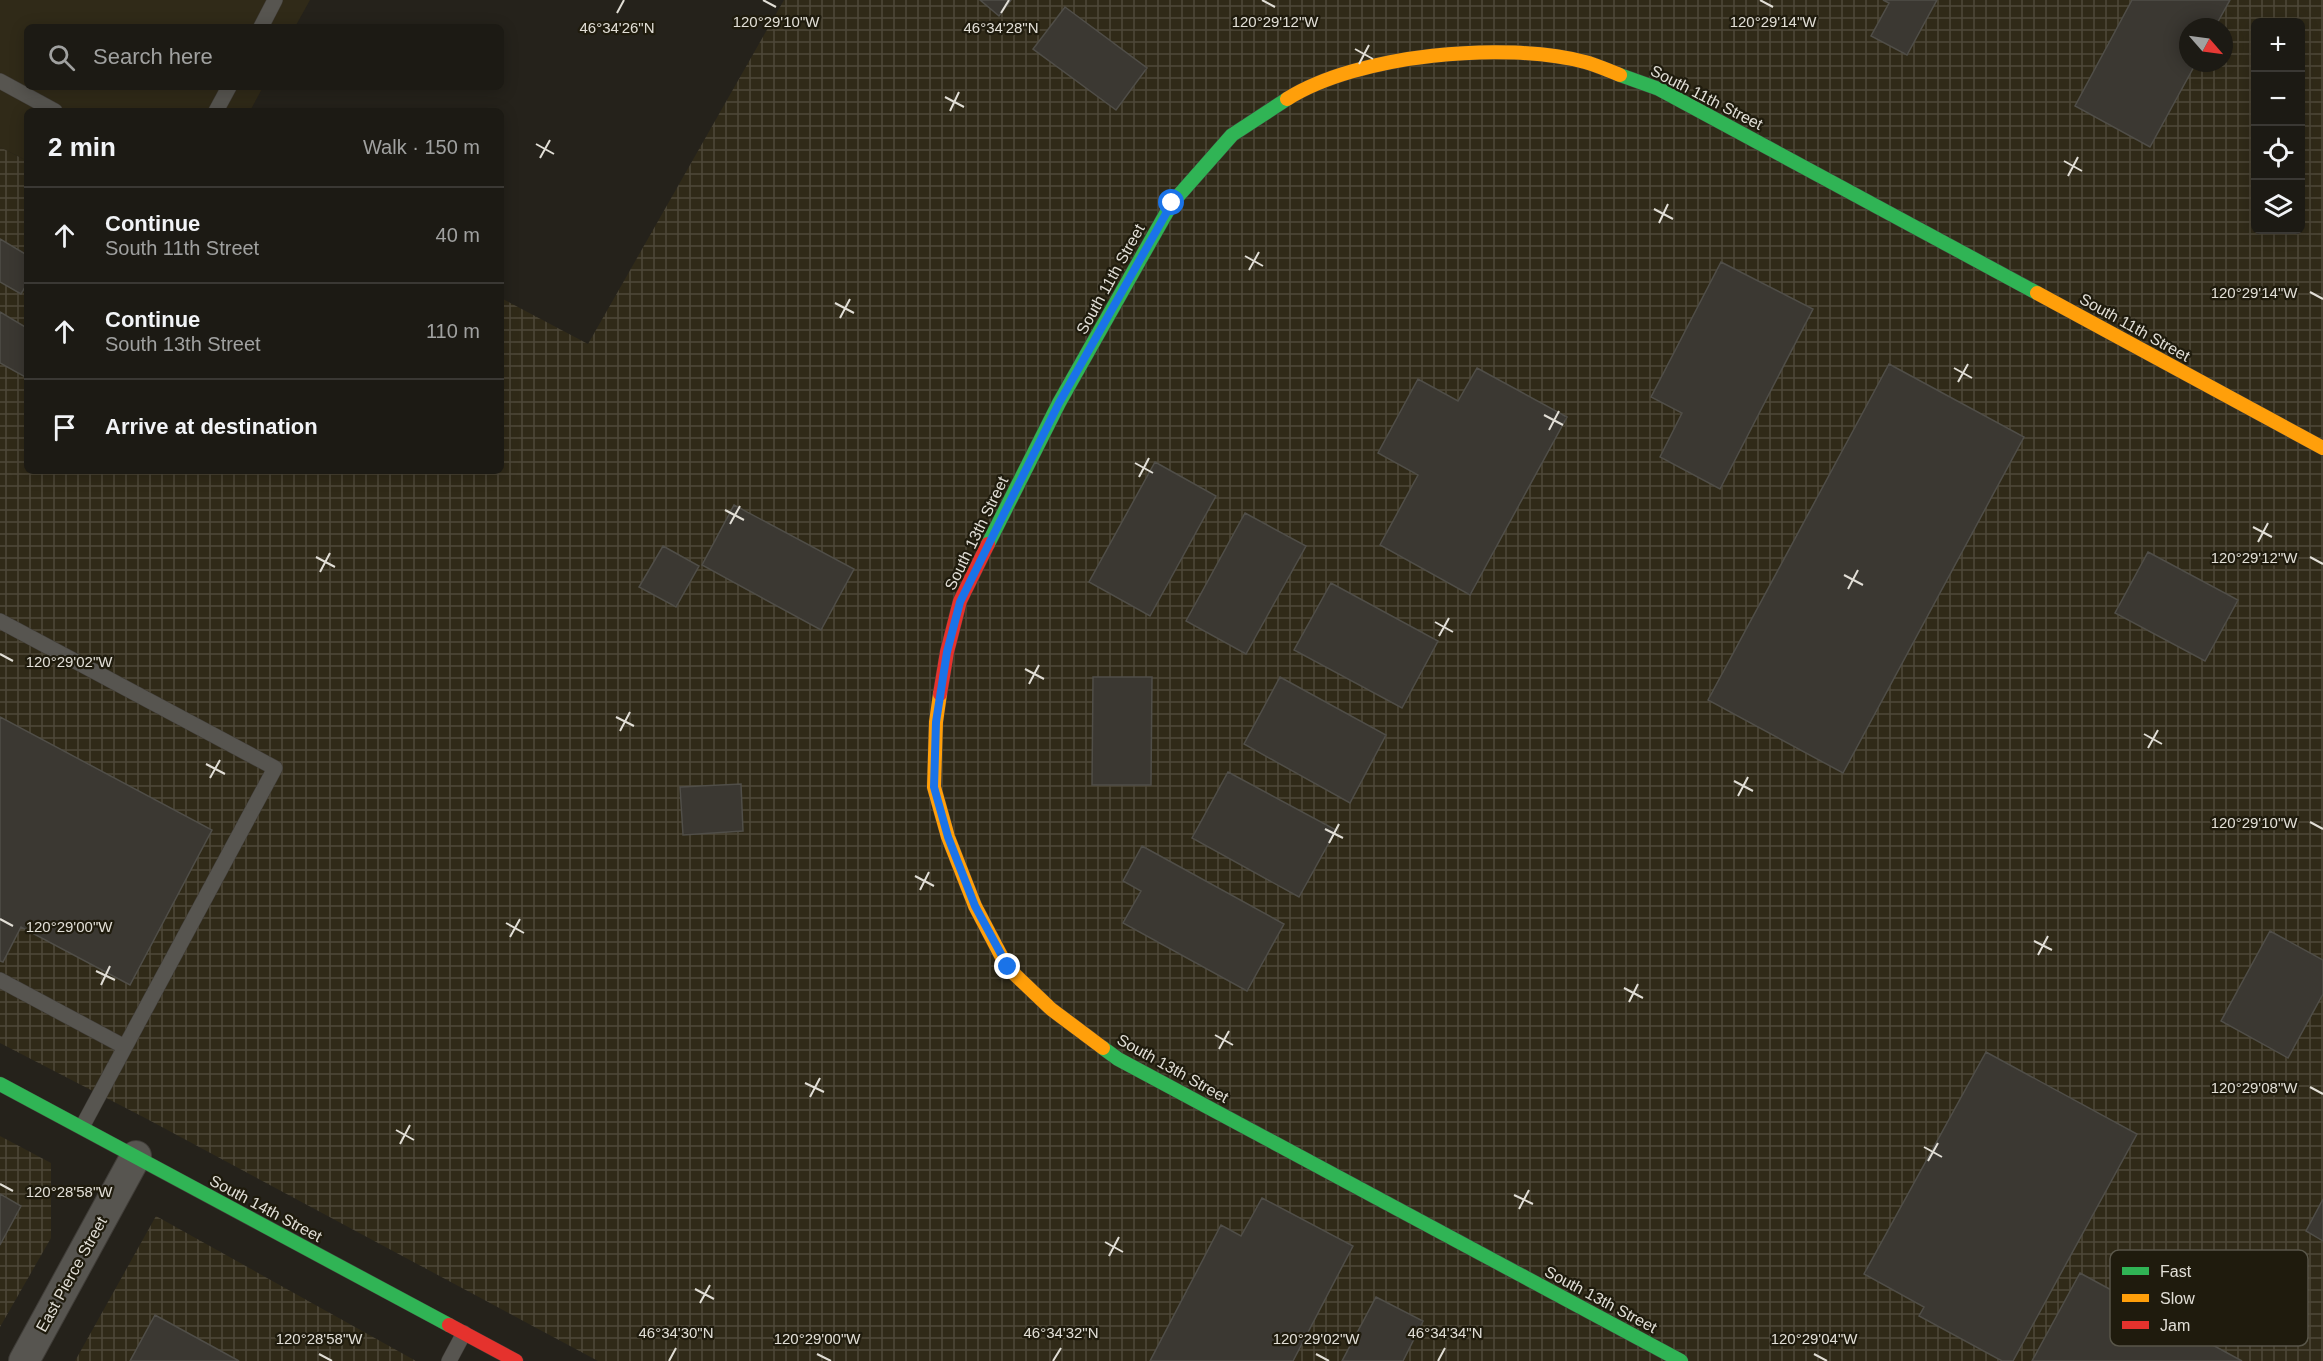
<!DOCTYPE html>
<meta charset="utf-8">
<style>
:root{--surface:#1c1a14;--page:#25231d;--text:#f1f3f6;--muted:#a0a1a0;--line:#3a3834}
body{margin:0;font-family:Arial,sans-serif;background:var(--page);color:var(--text)}
.controls{position:absolute;right:18px;top:18px;display:grid;overflow:hidden;border-radius:9px;box-shadow:0 3px 15px #0003}
.controls button{width:54px;height:54px;display:grid;place-items:center;padding:0;border:0;border-bottom:2px solid var(--line);background:var(--surface);color:var(--text);font:30px sans-serif}
.compass{position:absolute;left:2179px;top:18px;width:54px;height:54px;border-radius:50%;background:var(--surface);box-shadow:0 3px 15px #0003;rotate:118deg}
.stop{position:absolute;width:18px;height:18px;margin:-14px;border:4px solid #1a73e8;border-radius:50%;background:#fff}
.stop.end{background:#1a73e8;border-color:#fff;box-shadow:0 2px 6px #0008}
.list{margin:0;padding:0;list-style:none}
h2{display:flex;justify-content:space-between;align-items:center;height:78px;margin:0;padding:0 24px;font-size:26px}
h2 small{font-size:20px;font-weight:400;color:var(--muted)}
.list li{display:grid;grid-template-columns:39px 1fr auto;gap:18px;align-items:center;box-sizing:border-box;height:96px;padding:0 24px;border-top:2px solid var(--line)}
.list b{display:block;font-size:22px;white-space:nowrap}
.list p{margin:0;font-size:20px;white-space:nowrap;color:var(--muted)}
.list em{font-size:20px;font-style:normal;color:var(--muted)}
.icon{flex:none;width:33px;height:33px;fill:none;stroke:currentColor;stroke-width:2;stroke-linecap:round;stroke-linejoin:round}
.map{position:relative;flex:none;width:2323px;height:1361px;overflow:hidden}
.search{position:absolute;background:var(--surface);box-shadow:0 3px 15px #0003;left:24px;top:24px;width:480px;height:66px;display:flex;align-items:center;gap:15px;box-sizing:border-box;padding:0 21px;border-radius:9px;color:var(--muted);font-size:22px}
.panel{position:absolute;background:var(--surface);box-shadow:0 3px 15px #0003;left:24px;top:108px;width:480px;height:366px;border-radius:9px}
.map>svg:first-child{display:block}
</style>
<div class="map">
<svg width="2323" height="1361" viewBox="0 0 2323 1361">
<defs>
<pattern id="industrial-grid" width="8" height="8" patternUnits="userSpaceOnUse" patternTransform="scale(1.5)"><rect width="8" height="8" fill="#302a18"/><path d="M0 4h8M4 0v8" fill="none" stroke="#4e4839"/></pattern>
</defs>
<rect width="100%" height="100%" fill="#25221b"/>
<path fill="#302a18" d="M0,0h310l-15,27h-268v60h236l-13,24h-223v50l-27,-14z"/>
<path fill="url(#industrial-grid)" fill-rule="evenodd" d="M784,0h1539v1361h-1725l-451,-242 -147,-76v-896l27,14v310h474v-173l87,46zM2256,22h44v208h-44zM2188,27h36v36h-36z
M0,1136l51,27v75l-51,89z
M156,1216l260,145h-341z"/>
<path fill="#3b3832" stroke="#504e48" stroke-width="1.5" d="M980,0h31l-12,16z
M1883,0h54l-30,55 -36,-19 18,-33z
M2132,0h98l-15,27h-27v36h8l-46,84 -75,-41z
M1065,7l82,61 -31,42 -83,-61z
M0,239l27,16v29l-6,10 -21,-12z
M1721,262l92,47 -93,180 -60,-32 22,-44 -31,-16z
M0,312l27,16v50l-27,-15z
M1889,364l135,73 -181,336 -135,-73z
M1477,368l90,49 -97,178 -90,-50 38,-70 -40,-22 40,-74 40,22z
M1155,462l61,34 -66,120 -61,-34z
M734,505l120,64 -33,61 -119,-65z
M1245,513l61,33 -60,108 -60,-33z
M663,546l36,20 -23,41 -37,-20z
M2148,552l90,48 -33,61 -90,-48z
M1331,583l107,58 -36,67 -108,-58z
M1093,677h59l-1,108h-59z
M1280,677l106,58 -36,68 -106,-59z
M0,717l212,113 -82,155 -109,-58 -18,35 -3,-1z
M1228,772l108,58 -37,67 -107,-59z
M741,784l2,47 -60,4 -3,-48z
M1142,846l142,78 -37,67 -124,-68 18,-32 -18,-10z
M2270,931l53,29v34l-35,64 -67,-37z
M1986,1052l151,82 -124,227h-11l-83,-45 5,-9 -60,-33z
M0,1194l21,12 -21,39z
M1262,1198l91,48 -60,115h-143l71,-136 20,11z
M2323,1199v42l-17,-10z
M2080,1273l162,88h-210z
M1376,1297l47,24 -20,40h-61z
M155,1315l84,46h-109z"/>
<g fill="none" stroke-linecap="round" stroke-linejoin="round">
<defs>
<path id="lane" d="M261,27l14,-27
M0,81l55,30
M216,111l13,-24
M0,621l275,147 -150,279
M0,980l125,67 -43,80
M449,1361l15,-28"/>
<path id="street" d="M24,1361l112,-205"/>
<path id="fast" d="M1620,75l39,14 378,204
M988,544l71,-141 113,-200 60,-68 55,-36
M1103,1048l15,11 563,302
M0,1084l449,241"/>
<path id="slow" d="M1287,99c71,-45 218,-58 298,-37 12,3 24,9 35,13
M2037,293l286,155
M940,694l-4,28 -2,65 14,50 27,69 32,61 44,42 52,39"/>
<path id="jam" d="M940,694l7,-42 13,-51 28,-57
M449,1325l67,36"/>
</defs>
<use href="#lane" stroke="#403d38" stroke-width="16"/>
<use href="#street" stroke="#403d38" stroke-width="32"/>
<use href="#fast" stroke="#403d38" stroke-width="15"/>
<use href="#slow" stroke="#403d38" stroke-width="15"/>
<use href="#jam" stroke="#403d38" stroke-width="15"/>
<use href="#lane" stroke="#575550" stroke-width="15"/>
<use href="#street" stroke="#575550" stroke-width="30"/>
<use href="#fast" stroke="#30b455" stroke-width="14"/>
<use href="#slow" stroke="#ff9f0a" stroke-width="14"/>
<use href="#jam" stroke="#e5322d" stroke-width="14"/>
</g>
<g fill="none" stroke-linecap="round" stroke-linejoin="round">
<path stroke="#1a73e8" stroke-width="8" d="M1008,967l-33,-61 -27,-69 -14,-50 2,-65 11,-70 13,-50 99,-199 113,-200"/>
</g>
<path fill="none" stroke="#e1ded6" stroke-width="2" d="M763,0l13,7M1262,0l13,7M1760,0l13,7M617,13l7,-13M1001,13l8,-13M1355,49l18,10M1359,64l10,-19M945,97l19,10M950,111l9,-19M536,144l18,10M540,158l10,-18M2064,161l18,10M2068,176l10,-19M1654,209l19,10M1659,223l9,-19M1245,256l18,10M1249,270l10,-18M2310,292l13,7M835,303l19,10M840,318l10,-19M1954,368l18,10M1958,382l10,-18M1544,415l19,10M1549,430l10,-19M1135,463l18,10M1139,477l10,-19M725,510l19,10M730,524l10,-18M2253,527l19,10M2258,542l10,-19M316,557l19,10M2310,557l13,7M320,572l10,-19M1844,575l19,10M1848,589l10,-19M1435,622l18,10M1439,636l10,-18M0,654l13,7M1025,669l19,10M1029,684l10,-19M616,717l18,9M620,731l10,-19M2144,734l18,10M2148,748l10,-18M206,764l19,10M210,778l10,-18M1734,781l19,10M1738,796l10,-19M2310,822l13,7M1325,829l18,9M1329,843l10,-19M915,876l19,10M920,890l9,-18M0,919l13,7M506,923l18,10M510,937l10,-18M2034,941l18,9M2038,955l10,-19M96,971l19,9M101,985l9,-19M1624,988l19,10M1629,1002l9,-18M1215,1035l18,10M1219,1049l10,-18M805,1083l19,9M2310,1087l13,7M810,1097l10,-19M396,1130l18,10M400,1144l10,-19M1924,1147l18,10M1928,1161l10,-18M0,1184l13,7M1514,1195l19,9M1519,1209l10,-19M1105,1242l18,10M1109,1256l10,-19M695,1289l19,10M700,1303l10,-18M319,1354l13,7M817,1354l14,7M1316,1354l13,7M1814,1354l13,7M669,1361l7,-13M1053,1361l8,-13M1438,1361l7,-13"/>
<g text-anchor="middle" stroke-width="4.5" stroke-linejoin="round" paint-order="stroke">
<g font-size="16" fill="#e1ded6" stroke="#1f1b0d">
<text transform="translate(1707 97) rotate(27)" y="6">South 11th Street</text>
<text transform="translate(1110 279) rotate(-61)" y="6">South 11th Street</text>
<text transform="translate(2135 327) rotate(29)" y="6">South 11th Street</text>
<text transform="translate(976 533) rotate(-64)" y="6">South 13th Street</text>
<text transform="translate(1173 1068) rotate(29)" y="6">South 13th Street</text>
<text transform="translate(266 1208) rotate(28)" y="6">South 14th Street</text>
<text transform="translate(71 1274) rotate(-61)" y="6">East Pierce Street</text>
<text transform="translate(1601 1299) rotate(28)" y="6">South 13th Street</text>
</g>
</g>
<rect x="2110" y="1250" width="198" height="96" rx="9" fill="#1f1b0d" stroke="#595649" stroke-width="1.5"/>
<rect x="2122" y="1267" width="27" height="8" fill="#30b455"/>
<rect x="2122" y="1294" width="27" height="8" fill="#ff9f0a"/>
<rect x="2122" y="1321" width="27" height="8" fill="#e5322d"/>
<g font-size="16" fill="#e1ded6">
<text x="2160" y="1277">Fast</text>
<text x="2160" y="1304">Slow</text>
<text x="2160" y="1331">Jam</text>
</g>
<g font-size="15" text-anchor="middle" fill="#e1ded6" stroke="#1f1b0d" stroke-width="4.5" stroke-linejoin="round" paint-order="stroke">
<text x="1275" y="27">120°29'12"W</text>
<text x="776" y="27">120°29'10"W</text>
<text x="1773" y="27">120°29'14"W</text>
<text x="617" y="33">46°34'26"N</text>
<text x="1001" y="33">46°34'28"N</text>
<text x="2254" y="298">120°29'14"W</text>
<text x="2254" y="563">120°29'12"W</text>
<text x="69" y="667">120°29'02"W</text>
<text x="2254" y="828">120°29'10"W</text>
<text x="69" y="932">120°29'00"W</text>
<text x="2254" y="1093">120°29'08"W</text>
<text x="69" y="1197">120°28'58"W</text>
<text x="676" y="1338">46°34'30"N</text>
<text x="1061" y="1338">46°34'32"N</text>
<text x="1445" y="1338">46°34'34"N</text>
<text x="319" y="1344">120°28'58"W</text>
<text x="817" y="1344">120°29'00"W</text>
<text x="1316" y="1344">120°29'02"W</text>
<text x="1814" y="1344">120°29'04"W</text>
</g>
</svg>
<div class="controls">
<button>+</button>
<button>−</button>
<button><svg class="icon" aria-label="locate" viewBox="0 0 24 24"><circle cx="12" cy="12" r="6"/><path d="M12 2v4M12 18v4M2 12h4M18 12h4"/></svg></button>
<button><svg class="icon" aria-label="layers" viewBox="0 0 24 24"><path d="M12 4l9 5-9 5-9-5zM3 14l9 5 9-5"/></svg></button>
</div>
<svg class="compass" viewBox="-18 -18 36 36"><path d="M0-13l5 13h-10z" fill="#e53935"/><path d="M0 13l5-13h-10z" fill="#a0a1a0"/></svg>
<div class="stop" style="left:1172px;top:203px"></div>
<div class="stop end" style="left:1008px;top:967px"></div>
<div class="search"><svg class="icon" aria-label="search" viewBox="0 0 24 24"><circle cx="10" cy="10" r="6"/><path d="M15 15l6 6"/></svg>Search here</div>
<section class="panel">
<h2>2 min<small>Walk · 150 m</small></h2>
<ul class="list">
<li><svg class="icon" aria-label="ahead" viewBox="0 0 24 24"><path d="M12 20V5M6 11l6-6 6 6"/></svg><div><b>Continue</b><p>South 11th Street</p></div><em>40 m</em></li>
<li><svg class="icon" aria-label="ahead" viewBox="0 0 24 24"><path d="M12 20V5M6 11l6-6 6 6"/></svg><div><b>Continue</b><p>South 13th Street</p></div><em>110 m</em></li>
<li><svg class="icon" aria-label="arrive" viewBox="0 0 24 24"><path d="M6 21V4h12l-3 4 3 4H6"/></svg><div><b>Arrive at destination</b></div></li>
</ul>
</section>
</div>
